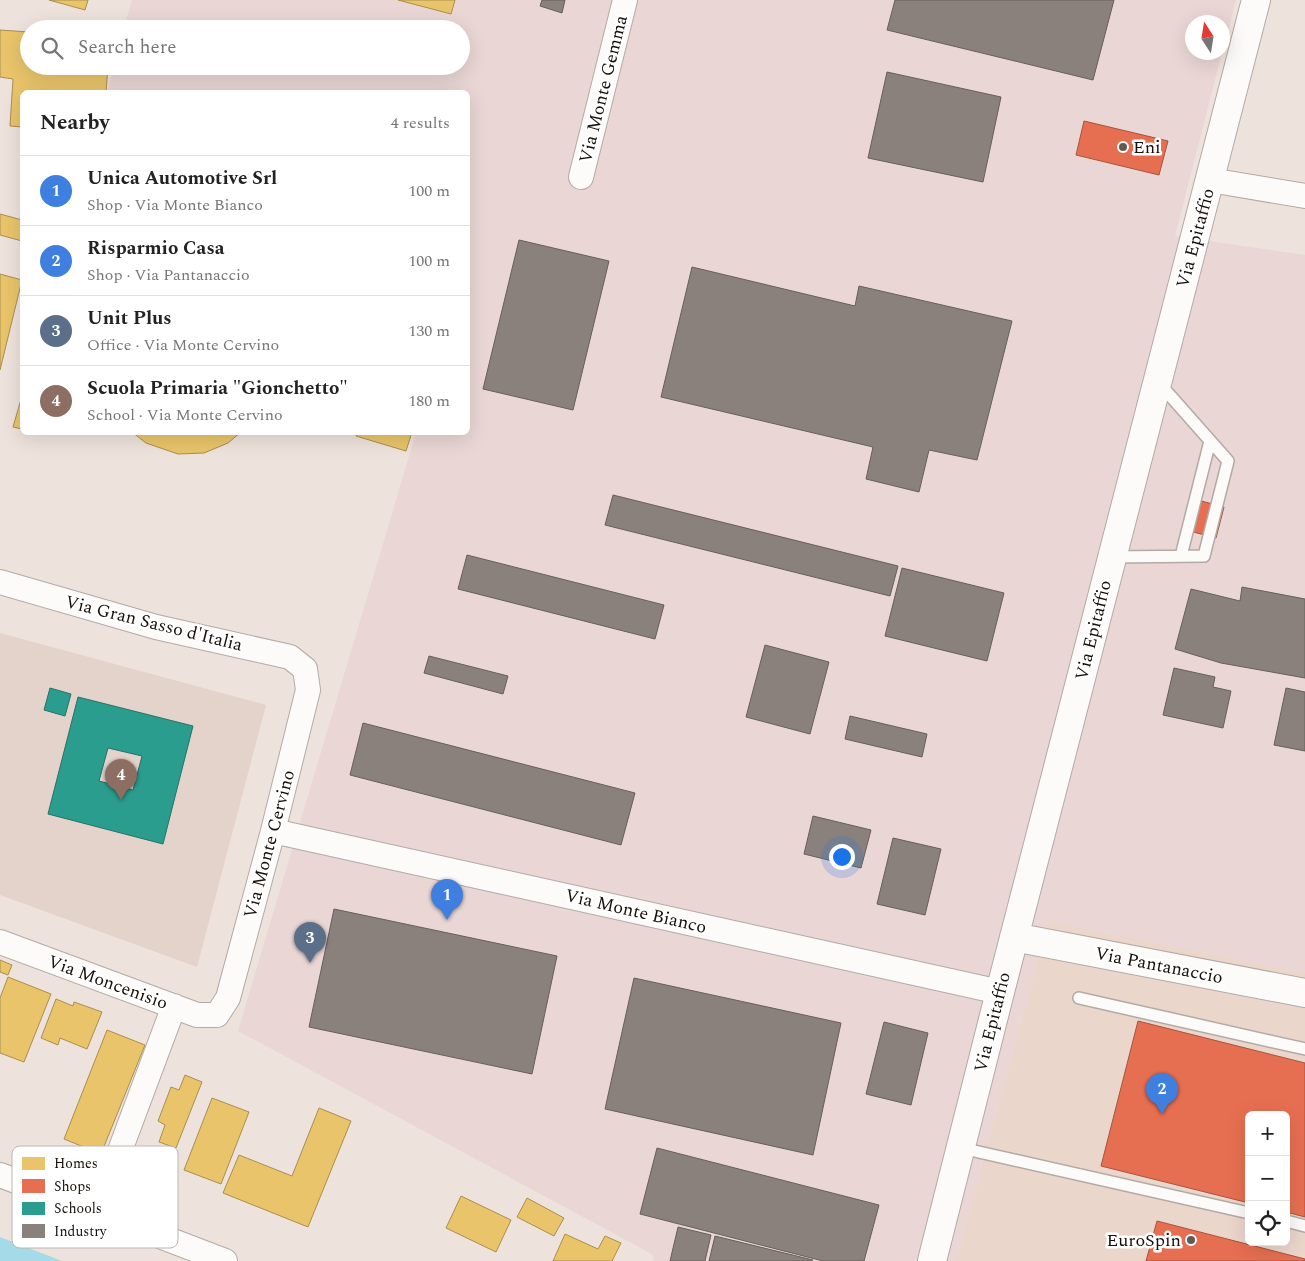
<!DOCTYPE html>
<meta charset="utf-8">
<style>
:root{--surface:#fff;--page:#f6f6f6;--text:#222;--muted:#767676;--line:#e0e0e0;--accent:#625954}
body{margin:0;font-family:Spectral,serif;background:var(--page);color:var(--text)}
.controls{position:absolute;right:15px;bottom:15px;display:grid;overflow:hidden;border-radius:8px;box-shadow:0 5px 20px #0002}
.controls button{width:45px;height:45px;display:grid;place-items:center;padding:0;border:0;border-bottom:1px solid var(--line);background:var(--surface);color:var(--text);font:25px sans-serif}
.compass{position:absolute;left:1185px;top:15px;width:45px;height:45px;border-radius:50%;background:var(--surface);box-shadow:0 5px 20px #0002;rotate:348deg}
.you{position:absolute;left:841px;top:856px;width:18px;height:18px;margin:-12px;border:4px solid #fff;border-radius:50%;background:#1a73e8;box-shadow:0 0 0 8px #1a73e833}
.badge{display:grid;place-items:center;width:32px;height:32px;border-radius:50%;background:var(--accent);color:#fff;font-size:16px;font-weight:700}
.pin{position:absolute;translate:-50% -41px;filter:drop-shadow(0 1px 2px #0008)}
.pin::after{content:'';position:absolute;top:26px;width:18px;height:15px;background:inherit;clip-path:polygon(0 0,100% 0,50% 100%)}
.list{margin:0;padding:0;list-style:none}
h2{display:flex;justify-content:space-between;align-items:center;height:65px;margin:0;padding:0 20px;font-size:21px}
h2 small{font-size:16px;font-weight:400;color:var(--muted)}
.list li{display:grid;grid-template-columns:32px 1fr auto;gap:15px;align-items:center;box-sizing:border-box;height:70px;padding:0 20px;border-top:1px solid var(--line)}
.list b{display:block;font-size:19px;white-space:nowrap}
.list p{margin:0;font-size:16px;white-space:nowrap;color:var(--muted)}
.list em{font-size:16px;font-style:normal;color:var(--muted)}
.icon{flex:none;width:28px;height:28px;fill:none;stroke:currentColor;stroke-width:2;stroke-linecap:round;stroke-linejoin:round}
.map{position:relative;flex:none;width:1305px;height:1261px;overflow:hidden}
.search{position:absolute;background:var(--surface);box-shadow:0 5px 20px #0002;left:20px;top:20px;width:450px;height:55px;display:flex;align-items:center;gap:12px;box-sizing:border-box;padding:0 18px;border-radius:28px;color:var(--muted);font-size:19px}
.panel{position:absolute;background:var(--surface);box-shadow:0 5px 20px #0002;left:20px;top:90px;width:450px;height:345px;border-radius:8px}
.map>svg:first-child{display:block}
</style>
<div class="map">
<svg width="1305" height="1261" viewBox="0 0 1305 1261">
<rect width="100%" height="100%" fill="#eee2dc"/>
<path fill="#ebd6cb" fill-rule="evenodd" d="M1048,921l257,52v288h-349zM1249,1115h37v127h-37z"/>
<path fill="#e9d6d5" d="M132,0h1104l-13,52 -1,-30h-30v30l30,1 -47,183 130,19v718l-257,-52 -92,340h-302l-2,-7 -414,-223 178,-598 52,-1v-340h-361l7,-26h347v-37h-337z"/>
<path fill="#e4d3ca" d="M0,633l266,72 -69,262 -197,-72z"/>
<path fill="#a5dae9" d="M0,1237l62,24h-62z"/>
<path fill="#e9c46a" stroke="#aa8e4e" d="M49,0h39l-3,10z
M398,0h57l-4,14z
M0,30l29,2v34h79l-2,26h-84v35l-12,-1 3,-47 -13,-2z
M0,214l22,6v21l-22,-6z
M0,274l22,6 -22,90z
M22,396v33l-9,-2z
M241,432l-13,11 -24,10 -26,1 -32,-11 -14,-11z
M357,432h55l-6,19 -50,-15z
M0,960l12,5 -4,10 -8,-3z
M8,977l43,17 -27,68 -24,-9v-55z
M56,999l17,7 1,-4 28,10 -15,37 -27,-11 -2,7 -17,-7z
M107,1030l38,15 -44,109 -37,-15z
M185,1075l17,7 -26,66 -17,-6 6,-17 -7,-4 13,-34 8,3z
M212,1098l37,14 -28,72 -37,-14z
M319,1108l32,13 -43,106 -85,-34 16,-38 53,21z
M461,1196l50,24 -15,32 -50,-24z
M527,1198l37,20 -10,18 -37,-19z
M565,1234l33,15 7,-13 16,7 -9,18h-59z"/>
<path fill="#e76f51" stroke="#a8523c" d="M1084,121l84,20 -9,34 -83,-20z
M1190,498l34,9 -8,31 -34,-9z
M1138,1021l167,42v154l-19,-5v-97h-37v88l-148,-37z
M1157,1221l148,38v2h-159z"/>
<path fill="#2a9d8f" stroke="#247267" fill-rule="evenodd" d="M50,688l21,6 -6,22 -21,-6z
M78,697l115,29 -30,118 -115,-30zM108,748l34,8 -9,34 -34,-9z"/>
<path fill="#8a817c" stroke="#675f5a" d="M542,0h23l-3,13 -22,-7z
M895,0h219l-21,80 -206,-50z
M887,72l114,25 -18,85 -115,-24z
M519,240l90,21 -36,149 -90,-21z
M692,267l163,39 4,-20 153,35 -35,139 -48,-10 -10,42 -53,-13 7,-32 -212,-50z
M613,495l285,71 -8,30 -285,-71z
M467,555l197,50 -9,34 -197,-50z
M902,568l102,25 -17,68 -102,-25z
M1242,587l63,12v79l-84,-15 -46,-14 16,-60 49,12z
M765,645l64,17 -19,72 -64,-17z
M429,656l79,20 -5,18 -79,-21z
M1174,668l41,9 -2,10 18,4 -8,37 -60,-13z
M1286,688l19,4v59l-31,-6z
M850,716l77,18 -5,23 -77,-18z
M363,723l272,70 -14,52 -271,-70z
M813,816l58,14 -10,38 -57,-14z
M893,838l48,11 -16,66 -48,-11z
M334,909l223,47 -25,118 -223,-47z
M634,978l207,45 -28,132 -208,-46z
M884,1022l44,11 -17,72 -45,-11z
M657,1148l222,57 -15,56h-41l-183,-47z
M678,1227l33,8 -6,26h-35z
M715,1236l98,24 -1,1h-103z"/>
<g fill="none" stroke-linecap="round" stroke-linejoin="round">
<defs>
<path id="lane" d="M1181,556l29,-115
M1112,557l92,-1 24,-95 -69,-78
M1079,998l226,51
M961,1148l288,65
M1286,1221l19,5"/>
<path id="street" d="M581,177l44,-177
M1210,180l95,16
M0,582l156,45 134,30 15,12 3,21 -35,141 -45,167 -11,17h-20l-197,-73
M273,831l727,161
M0,1175l225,86
M97,1212l77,-206"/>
<path id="secondary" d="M1014,937l291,56
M932,1261l68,-269 256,-992"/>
</defs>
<use href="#lane" stroke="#b3aaa6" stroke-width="14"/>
<use href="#street" stroke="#b3aaa6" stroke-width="26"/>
<use href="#secondary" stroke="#b3aaa6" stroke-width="30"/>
<use href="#lane" stroke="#fcfbfa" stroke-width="11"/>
<use href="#street" stroke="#fcfbfa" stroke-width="24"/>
<use href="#secondary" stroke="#fcfbfa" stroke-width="28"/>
</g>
<g fill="#625954" stroke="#fff" stroke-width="2">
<circle cx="1123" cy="147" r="5"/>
<circle cx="1191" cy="1240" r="5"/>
</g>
<g text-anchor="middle" stroke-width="5" stroke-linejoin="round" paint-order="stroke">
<g font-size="18" fill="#160f0b" stroke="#fff">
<text transform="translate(603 89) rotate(-76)" y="6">Via Monte Gemma</text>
<text transform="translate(1195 238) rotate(-75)" y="6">Via Epitaffio</text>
<text transform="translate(154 623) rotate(14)" y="6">Via Gran Sasso d'Italia</text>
<text transform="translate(1093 630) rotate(-76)" y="6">Via Epitaffio</text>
<text transform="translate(269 844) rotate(-75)" y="6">Via Monte Cervino</text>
<text transform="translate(636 911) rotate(13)" y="6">Via Monte Bianco</text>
<text transform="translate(1159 965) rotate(11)" y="6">Via Pantanaccio</text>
<text transform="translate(108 982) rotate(20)" y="6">Via Moncenisio</text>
<text transform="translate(992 1022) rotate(-76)" y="6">Via Epitaffio</text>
</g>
<g font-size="18" fill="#160f0b" stroke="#fff" text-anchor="start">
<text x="1133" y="153">Eni</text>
<text x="1181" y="1246" text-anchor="end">EuroSpin</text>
</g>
</g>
<rect x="12" y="1146" width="166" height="102" rx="8" fill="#fff" stroke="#b9b7b6" stroke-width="1"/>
<rect x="22" y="1157" width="23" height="13" fill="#e9c46a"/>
<rect x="22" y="1179" width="23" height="14" fill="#e76f51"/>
<rect x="22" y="1202" width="23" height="13" fill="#2a9d8f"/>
<rect x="22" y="1224" width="23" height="14" fill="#8a817c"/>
<g font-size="14" fill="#160f0b">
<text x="54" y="1168">Homes</text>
<text x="54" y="1191">Shops</text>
<text x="54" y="1213">Schools</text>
<text x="54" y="1236">Industry</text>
</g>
</svg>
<div class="controls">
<button>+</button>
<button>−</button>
<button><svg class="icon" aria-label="locate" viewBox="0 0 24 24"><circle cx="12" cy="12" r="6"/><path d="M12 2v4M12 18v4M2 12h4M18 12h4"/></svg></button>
</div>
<svg class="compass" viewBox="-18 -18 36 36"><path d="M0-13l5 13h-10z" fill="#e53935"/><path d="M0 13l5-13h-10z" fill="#767676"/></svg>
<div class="you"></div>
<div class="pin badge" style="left:447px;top:920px;background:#3f7fe0">1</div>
<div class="pin badge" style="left:1162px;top:1114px;background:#3f7fe0">2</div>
<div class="pin badge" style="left:310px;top:963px;background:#5c6f8a">3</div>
<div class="pin badge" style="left:121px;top:800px;background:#8d6e63">4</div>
<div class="search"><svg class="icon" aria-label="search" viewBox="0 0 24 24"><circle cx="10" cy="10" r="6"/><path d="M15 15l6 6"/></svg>Search here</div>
<section class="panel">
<h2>Nearby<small>4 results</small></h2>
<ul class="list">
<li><span class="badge" style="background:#3f7fe0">1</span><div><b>Unica Automotive Srl</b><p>Shop · Via Monte Bianco</p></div><em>100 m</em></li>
<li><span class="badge" style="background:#3f7fe0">2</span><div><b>Risparmio Casa</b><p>Shop · Via Pantanaccio</p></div><em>100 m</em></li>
<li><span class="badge" style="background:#5c6f8a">3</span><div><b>Unit Plus</b><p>Office · Via Monte Cervino</p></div><em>130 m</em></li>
<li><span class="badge" style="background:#8d6e63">4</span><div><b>Scuola Primaria &quot;Gionchetto&quot;</b><p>School · Via Monte Cervino</p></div><em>180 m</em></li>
</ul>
</section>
</div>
